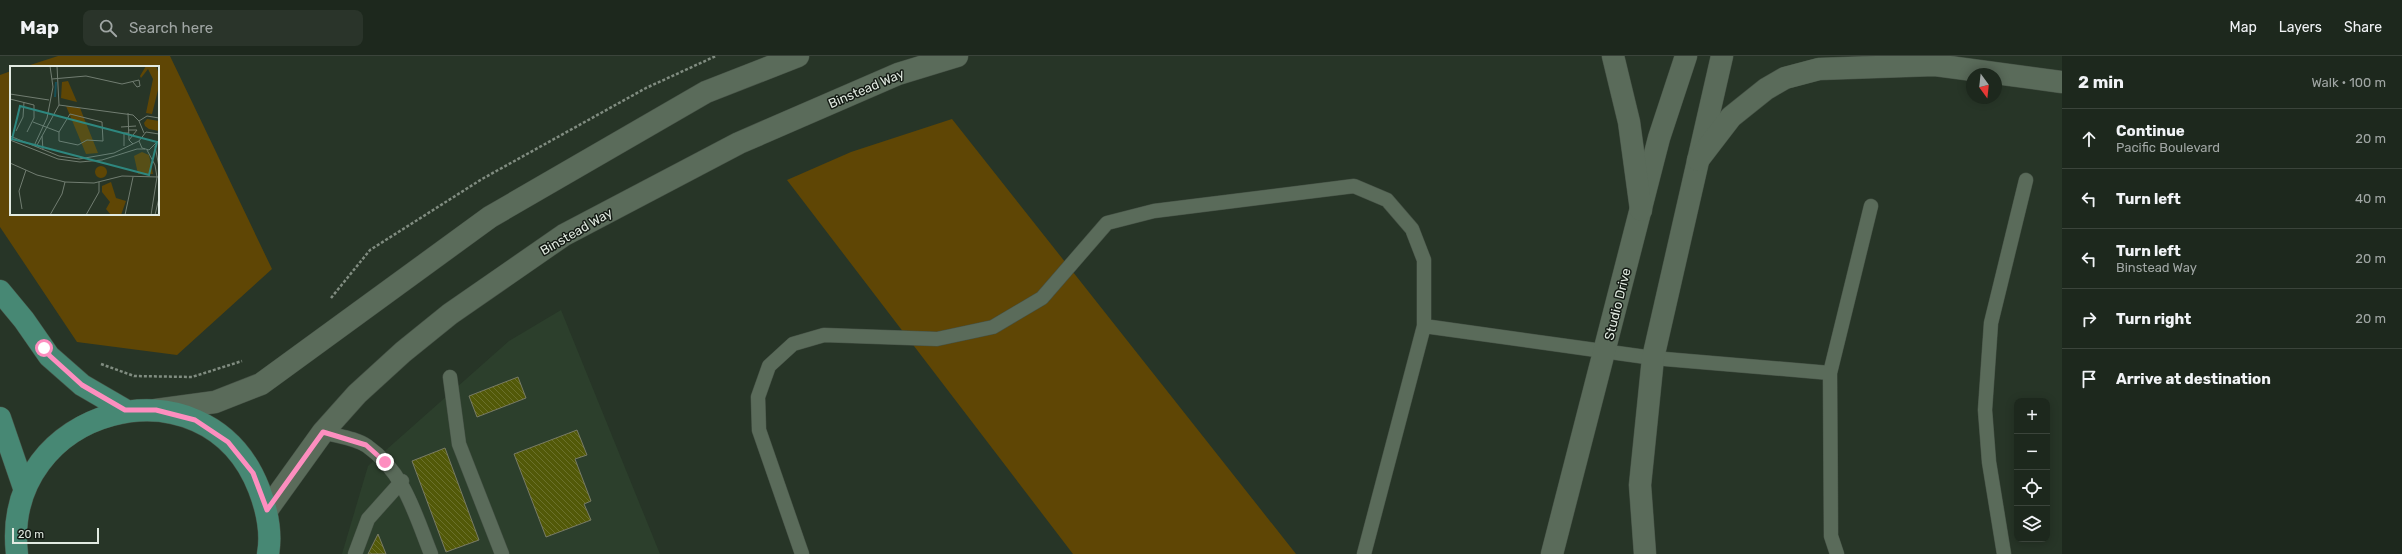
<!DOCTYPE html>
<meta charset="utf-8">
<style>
:root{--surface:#1d281d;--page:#2a342a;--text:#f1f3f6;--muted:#a0a6a4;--line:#3b443b}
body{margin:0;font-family:Rubik,sans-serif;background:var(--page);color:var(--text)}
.controls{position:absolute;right:12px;bottom:12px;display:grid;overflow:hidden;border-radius:8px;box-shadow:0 2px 10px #0003}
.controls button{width:36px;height:36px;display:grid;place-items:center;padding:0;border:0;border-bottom:1px solid var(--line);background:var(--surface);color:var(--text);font:20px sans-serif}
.compass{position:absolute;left:1966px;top:12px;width:36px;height:36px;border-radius:50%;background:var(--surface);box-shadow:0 2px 10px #0003;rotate:165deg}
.scale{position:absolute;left:12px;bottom:10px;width:87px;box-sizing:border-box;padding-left:4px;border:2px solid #e1eae1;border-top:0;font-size:11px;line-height:14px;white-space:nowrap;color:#e1eae1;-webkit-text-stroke:3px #141b14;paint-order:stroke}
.stop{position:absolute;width:12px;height:12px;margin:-9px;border:3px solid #fd8ebf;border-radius:50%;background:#fff}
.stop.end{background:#fd8ebf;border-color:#fff;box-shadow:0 1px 4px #0008}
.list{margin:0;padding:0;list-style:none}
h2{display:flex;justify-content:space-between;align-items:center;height:52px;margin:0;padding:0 16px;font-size:17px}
h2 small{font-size:13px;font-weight:400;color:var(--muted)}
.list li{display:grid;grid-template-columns:26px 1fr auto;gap:12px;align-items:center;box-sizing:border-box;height:60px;padding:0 16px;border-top:1px solid var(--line)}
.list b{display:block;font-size:15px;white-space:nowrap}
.list p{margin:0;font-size:13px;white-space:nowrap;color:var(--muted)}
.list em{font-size:13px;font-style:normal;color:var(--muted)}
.icon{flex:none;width:22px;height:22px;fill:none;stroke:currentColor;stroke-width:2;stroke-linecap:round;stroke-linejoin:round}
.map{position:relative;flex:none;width:2062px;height:498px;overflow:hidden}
header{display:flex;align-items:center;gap:24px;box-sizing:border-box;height:56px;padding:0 20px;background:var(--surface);border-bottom:1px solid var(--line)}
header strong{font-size:19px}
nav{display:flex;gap:22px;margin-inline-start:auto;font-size:14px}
.search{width:280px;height:36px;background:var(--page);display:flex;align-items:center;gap:10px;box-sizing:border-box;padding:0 14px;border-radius:8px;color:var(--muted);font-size:15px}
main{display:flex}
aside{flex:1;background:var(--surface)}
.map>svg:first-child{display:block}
</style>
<header>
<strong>Map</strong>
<div class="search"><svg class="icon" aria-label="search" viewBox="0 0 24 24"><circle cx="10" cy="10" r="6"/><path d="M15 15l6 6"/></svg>Search here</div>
<nav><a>Map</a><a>Layers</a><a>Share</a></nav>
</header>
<main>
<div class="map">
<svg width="2062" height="498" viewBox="0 0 2062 498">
<defs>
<pattern id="building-back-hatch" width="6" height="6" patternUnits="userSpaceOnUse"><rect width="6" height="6" fill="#525908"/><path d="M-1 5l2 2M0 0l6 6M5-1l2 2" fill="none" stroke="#6b712c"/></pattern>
</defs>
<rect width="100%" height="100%" fill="#273527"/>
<path fill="#2c3f2c" d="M561,254l99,244h-318l26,-88 141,-125z"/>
<path fill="#5f4605" d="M58,0h112l102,213 -95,86 -100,-13 -77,-115v-152l11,-4v143h147v-147h-134z
M952,63l344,435h-223l-286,-374 64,-28z"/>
<path fill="url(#building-back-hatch)" stroke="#787b66" d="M518,321l8,21 -49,19 -8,-21z
M577,374l10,25 -12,4 16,42 -7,3 7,16 -45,17 -32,-83z
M445,392l34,92 -33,12 -34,-91z
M378,478l8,20h-18z"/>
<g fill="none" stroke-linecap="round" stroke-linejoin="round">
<defs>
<path id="service" d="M1424,270l229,32 177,15
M450,321l9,67 43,110
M323,376c13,4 33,6 44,14 37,26 48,68 64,108
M355,498l13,-35 34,-38
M802,498l-43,-124 -1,-33 11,-31 24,-22 31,-9 113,4 56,-12 49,-29 65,-75 47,-12 200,-25 33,14 25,29 12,31v66l-60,228
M1837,498l-6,-18 -1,-163 41,-167
M2004,498l-15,-92 -4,-52 6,-87 35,-143"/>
<path id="tertiary" d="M1552,498l107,-416 27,-82
M1645,498l-5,-69 13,-127 69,-302"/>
<path id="secondary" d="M1613,0l16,66 12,88
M1920,7l142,19
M1698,104l33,-43 35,-28 19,-11 34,-9 115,-4
M156,354l59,-8 46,-18 229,-167 216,-125 92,-36
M267,454l56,-78 34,-38 46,-42 47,-38 114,-79 175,-92 159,-69 59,-18"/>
<path id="primary" d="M0,235l24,29 25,36 33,29 43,25
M0,362l24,70
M17,498c-17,-147 189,-202 242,-65 8,21 13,43 9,65"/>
</defs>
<use href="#service" stroke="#465246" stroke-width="15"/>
<use href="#tertiary" stroke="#465246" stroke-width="23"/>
<use href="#secondary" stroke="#465246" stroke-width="23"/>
<use href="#primary" stroke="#465246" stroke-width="23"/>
<path stroke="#808c80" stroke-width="2.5" stroke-dasharray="3 2" stroke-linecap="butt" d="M331,242l39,-48 112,-71 164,-91 70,-32
M101,308l33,12 58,1 50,-16"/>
<use href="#service" stroke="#5a6b5a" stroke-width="14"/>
<use href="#tertiary" stroke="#5a6b5a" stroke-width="22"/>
<use href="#secondary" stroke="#5a6b5a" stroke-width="22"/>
<use href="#primary" stroke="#478874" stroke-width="22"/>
</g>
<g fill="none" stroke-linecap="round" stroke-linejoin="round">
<path stroke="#fd8ebf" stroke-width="5" d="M44,292l6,8 32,29 43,25h31l39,10 33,22 25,31 14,37 56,-78 43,13 19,17"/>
</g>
<g text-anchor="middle" stroke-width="3" stroke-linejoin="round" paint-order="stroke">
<g font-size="13" fill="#e1eae1" stroke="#141b14">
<text transform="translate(866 32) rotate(-23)" y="5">Binstead Way</text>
<text transform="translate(576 175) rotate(-30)" y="5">Binstead Way</text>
<text transform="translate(1617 248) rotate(-76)" y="5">Studio Drive</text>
</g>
</g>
<g transform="translate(10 10)">
<rect width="149" height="149" fill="#273527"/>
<path d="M136,0h10l3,8v12l-7,28 -6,-1 7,-34 -5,-10 -7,9 -1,-2zM58,15l9,21 -16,-4 1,-16zM56,40l14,2 18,45 -12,1zM137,53l12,2v10l-10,-2 -4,-3 -1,-3zM132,86l7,3 4,19h-15l-4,-18zM85 106a6 6 0 1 1 12 0a6 6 0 1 1-12 0ZM101,116l5,16 10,3 -5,14h-10l-5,-6 4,-7 -8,-10v-6z" fill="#5f4605"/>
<path fill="none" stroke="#175057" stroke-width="2" d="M45,31l1,-15"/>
<path fill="none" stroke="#717d71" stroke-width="1" d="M42,13l34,-3 36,8 17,-4 1,6 -3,1 -4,-5M0,28l39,6M0,33l24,6v13l-7,14M49,39l74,10 6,6 5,12M118,47l1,27 4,4M60,48l32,8 1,19 -16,-1 -9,5 -19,-4v-9zM129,55l8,-5 12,2M23,56l26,10M111,61l15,-1M118,64h9l-8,10M6,65l7,-14 1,-15M149,68l-13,-2 -7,9 3,7 7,2 10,-10M0,70l49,20 20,3 35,-6 25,-12M32,70l1,14M0,74l48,19 22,3 22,-2 35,-11h8M24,80l13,-28 6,-31 -3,-21M114,80v-13h5M145,80l4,21M26,81l23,-42 -2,-39M137,84l8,15 2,12 -6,38M0,97l27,12 28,7 29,1 28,-7 37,1M12,143l-3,-18 7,-21M40,149l12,-21 3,-12M76,149l13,-23v-10M115,149l8,-38M145,149l4,-17"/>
<path fill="#2e877f" fill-opacity="0.15" stroke="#2e877f" stroke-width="2" d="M10,40l137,36 -8,33 -137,-36z"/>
<rect width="149" height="149" fill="none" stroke="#e1eae1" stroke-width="2"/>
</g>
</svg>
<div class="controls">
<button>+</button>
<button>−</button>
<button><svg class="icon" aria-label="locate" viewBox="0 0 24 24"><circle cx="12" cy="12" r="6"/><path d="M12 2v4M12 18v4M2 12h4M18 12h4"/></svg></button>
<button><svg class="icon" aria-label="layers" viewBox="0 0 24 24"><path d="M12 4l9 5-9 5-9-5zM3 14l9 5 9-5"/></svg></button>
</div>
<svg class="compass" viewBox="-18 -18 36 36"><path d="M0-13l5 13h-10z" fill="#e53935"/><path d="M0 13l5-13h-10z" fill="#a0a6a4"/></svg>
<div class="scale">20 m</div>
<div class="stop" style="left:44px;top:292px"></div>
<div class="stop end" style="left:385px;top:406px"></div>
</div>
<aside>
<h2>2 min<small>Walk · 100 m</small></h2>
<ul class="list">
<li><svg class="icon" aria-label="ahead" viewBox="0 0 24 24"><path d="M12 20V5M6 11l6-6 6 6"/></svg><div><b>Continue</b><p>Pacific Boulevard</p></div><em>20 m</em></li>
<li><svg class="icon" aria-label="left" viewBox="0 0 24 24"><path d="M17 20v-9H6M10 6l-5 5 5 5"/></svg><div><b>Turn left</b></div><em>40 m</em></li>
<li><svg class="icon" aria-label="left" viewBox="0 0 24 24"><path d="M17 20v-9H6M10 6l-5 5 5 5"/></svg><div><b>Turn left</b><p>Binstead Way</p></div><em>20 m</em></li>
<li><svg class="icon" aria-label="right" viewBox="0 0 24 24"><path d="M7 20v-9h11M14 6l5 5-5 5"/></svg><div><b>Turn right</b></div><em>20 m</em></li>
<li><svg class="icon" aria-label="arrive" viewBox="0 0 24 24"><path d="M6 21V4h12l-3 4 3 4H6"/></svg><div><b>Arrive at destination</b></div></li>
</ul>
</aside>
</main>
